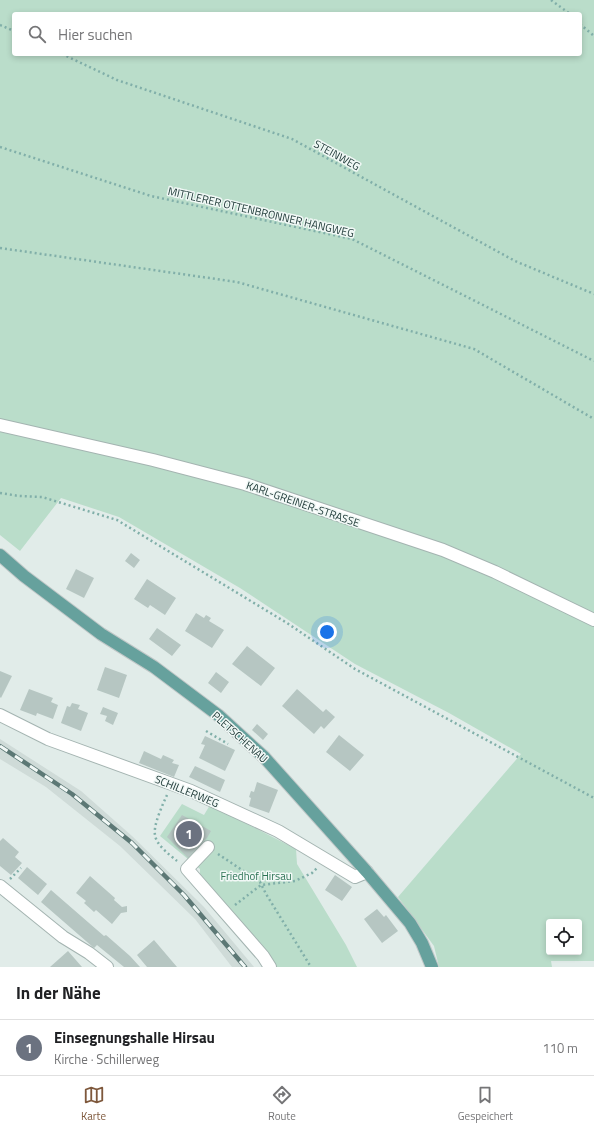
<!DOCTYPE html>
<html lang="de">
<meta charset="utf-8">
<style>
:root{--surface:#fff;--page:#f6f6f6;--text:#202124;--muted:#757577;--line:#e0e0e0;--accent:#7e583c}
body{margin:0;font-family:"Titillium Web",sans-serif;background:var(--page);color:var(--text)}
.controls{position:absolute;right:12px;bottom:12px;display:grid;overflow:hidden;border-radius:4px;box-shadow:0 2px 6px #0003}
.controls button{width:36px;height:36px;display:grid;place-items:center;padding:0;border:0;border-bottom:1px solid var(--line);background:var(--surface);color:var(--text);font:20px sans-serif}
.you{position:absolute;left:327px;top:632px;width:14px;height:14px;margin:-10px;border:3px solid #fff;border-radius:50%;background:#1a73e8;box-shadow:0 0 0 6px #1a73e833}
.badge{display:grid;place-items:center;width:26px;height:26px;border-radius:50%;background:var(--accent);color:#fff;font-size:13px;font-weight:700}
.pin{position:absolute;translate:-50% -50%;border:2px solid #fff;box-shadow:0 1px 4px #0006}
.list{margin:0;padding:0;list-style:none}
h2{display:flex;justify-content:space-between;align-items:center;height:52px;margin:0;padding:0 16px;font-size:17px}
h2 small{font-size:13px;font-weight:400;color:var(--muted)}
.list li{display:grid;grid-template-columns:26px 1fr auto;gap:12px;align-items:center;box-sizing:border-box;height:56px;padding:0 16px;border-top:1px solid var(--line)}
.list b{display:block;font-size:15px;white-space:nowrap}
.list p{margin:0;font-size:13px;white-space:nowrap;color:var(--muted)}
.list em{font-size:13px;font-style:normal;color:var(--muted)}
.icon{flex:none;width:22px;height:22px;fill:none;stroke:currentColor;stroke-width:2;stroke-linecap:round;stroke-linejoin:round}
.map{position:relative;flex:none;width:594px;height:967px;overflow:hidden}
.search{position:absolute;background:var(--surface);box-shadow:0 2px 6px #0003;left:12px;right:12px;top:12px;height:44px;display:flex;align-items:center;gap:10px;box-sizing:border-box;padding:0 14px;border-radius:4px;color:var(--muted);font-size:15px}
.sheet{height:108px;background:var(--surface)}
nav{display:flex;justify-content:space-around;align-items:center;box-sizing:border-box;height:56px;border-top:1px solid var(--line);background:var(--surface);font-size:11px;color:var(--muted)}
nav a{display:grid;justify-items:center;gap:2px}
nav .on{color:var(--accent)}
.map>svg:first-child{display:block}
</style>
<div class="map">
<svg width="594" height="967" viewBox="0 0 594 967">
<rect width="100%" height="100%" fill="#e1ece9"/>
<path fill="#cfdbd8" d="M0,739l81,52 51,45 72,71 50,60h-22l-37,-48 -75,-73 -74,-59 -46,-28z"/>
<path fill="#baddca" fill-rule="evenodd" d="M0,0h594v961h-43l1,6h-113l-5,-21 -36,-49 123,-143 -72,-41 -94,-49 -115,-76 -121,-71 -58,-19 -41,53 -20,-16zM14,14h566v40h-566zM549,922h30v30h-30z
M182,804l22,11 6,-10 86,44 1,15 49,81 11,22h-82l-75,-91v-7l-40,-33z"/>
<path fill="#b6c6c2" d="M131,553l9,7 -6,8 -9,-7z
M76,569l18,9 -10,20 -18,-9z
M147,579l29,19 -11,17 -15,-10 -2,3 -14,-9z
M196,613l8,5 2,-3 5,3 -2,3 15,9 -12,18 -27,-17z
M157,628l24,17 -9,11 -23,-17z
M247,646l28,22 -14,18 -29,-22z
M105,667l22,8 -8,23 -22,-8z
M0,671l12,5 -11,22 -1,-1z
M216,672l13,10 -8,11 -13,-10z
M29,689l24,9 -2,4 7,3 -5,14 -16,-6 -1,3 -16,-6z
M297,689l26,23 3,-3 9,8 -11,12 -3,-3 -7,8 -32,-28z
M72,703l8,2 -2,4 10,4 -7,18 -20,-8 6,-17 3,1z
M103,707l15,6 -5,12 -8,-4 2,-5 -7,-2z
M257,724l11,10 -5,6 -11,-10z
M339,735l25,20 -14,16 -24,-19z
M205,736l30,14 -10,21 -26,-13 6,-13 -4,-1z
M144,751l17,8 2,-4 11,5 -2,3 7,2 -5,12 -35,-14z
M195,766l30,14 -5,12 -31,-15z
M257,782l21,8 -9,23 -20,-7 2,-8 -2,-1 2,-6 3,1z
M182,815l29,16 -4,7 -19,20 -21,-21z
M3,838l16,14 -4,5 7,6 -11,12 -11,-9v-25z
M27,867l20,17 -9,11 -20,-17z
M335,875l17,12 -10,14 -17,-11z
M90,876l25,22 -1,2 8,7 5,-1v6l-6,1 -9,11 -16,-14 -2,2 -10,-9 2,-2 -10,-8z
M51,890l53,46 2,-1 24,21 10,11h-16l-27,-22 -3,3 -53,-46z
M377,909l7,8 2,-2 12,16 -16,12 -18,-24z
M154,940l23,27h-30l-10,-12z
M68,951l14,16h-32z"/>
<g fill="none" stroke-linecap="round" stroke-linejoin="round">
<defs>
<path id="minor" d="M0,425l153,35 92,24 198,66 52,22 99,48
M0,715l48,24 143,52 87,40 77,46 12,-5
M208,847l-21,22 76,87 7,11
M0,886l63,51 26,16 18,14"/>
<path id="major" d="M0,555l24,21 77,58 53,33 64,48 46,42 103,115 43,51 12,20 10,24"/>
</defs>
<use href="#minor" stroke="#a4b4b1" stroke-width="14"/>
<use href="#major" stroke="#c1c8c8" stroke-width="14"/>
<path stroke="#81afa9" stroke-width="2.5" stroke-dasharray="2 3" stroke-linecap="butt" d="M551,0l19,14
M580,24l14,12
M0,25l14,6
M62,54l55,26 175,59 223,122 79,33
M0,147l151,49 201,43 242,122
M0,248l237,34 237,67 120,70
M0,493l19,3 23,1 75,23 170,103 68,46 239,129
M206,731l22,13
M167,795c-4,9 -14,30 -12,40 1,10 15,20 22,26
M218,854l42,28 6,12 45,73
M10,879l11,-11
M235,905l26,-20 34,-4 17,-8 5,-5"/>
<use href="#minor" stroke="#fff" stroke-width="12"/>
<use href="#major" stroke="#66a19d" stroke-width="12"/>
<defs>
<path id="rail" d="M0,746l72,48 60,49 52,52 61,72"/>
</defs>
<use href="#rail" stroke="#5c7875" stroke-width="4.5"/>
<use href="#rail" stroke="#f1f8f6" stroke-width="3" stroke-dasharray="9" stroke-linecap="butt"/>
</g>
<g text-anchor="middle" stroke-width="3" stroke-linejoin="round" paint-order="stroke">
<g font-size="11" fill="#213c3a" stroke="#f1f8f6">
<text transform="translate(337 155) rotate(29)" y="4">STEINWEG</text>
<text transform="translate(261 212) rotate(13)" y="4">MITTLERER OTTENBRONNER HANGWEG</text>
<text transform="translate(303 504) rotate(19)" y="4">KARL-GREINER-STRASSE</text>
<text transform="translate(240 737) rotate(42)" y="4">PLETSCHENAU</text>
<text transform="translate(187 791) rotate(22)" y="4">SCHILLERWEG</text>
</g>
<g font-size="11" fill="#2c7354" stroke="#f1f8f6">
<text x="256" y="880">Friedhof Hirsau</text>
</g>
</g>
</svg>
<div class="controls">
<button><svg class="icon" aria-label="locate" viewBox="0 0 24 24"><circle cx="12" cy="12" r="6"/><path d="M12 2v4M12 18v4M2 12h4M18 12h4"/></svg></button>
</div>
<div class="you"></div>
<div class="pin badge" style="left:189px;top:834px;background:#6b7280">1</div>
<div class="search"><svg class="icon" aria-label="search" viewBox="0 0 24 24"><circle cx="10" cy="10" r="6"/><path d="M15 15l6 6"/></svg>Hier suchen</div>
</div>
<section class="sheet">
<h2>In der Nähe<small></small></h2>
<ul class="list">
<li><span class="badge" style="background:#6b7280">1</span><div><b>Einsegnungshalle Hirsau</b><p>Kirche · Schillerweg</p></div><em>110 m</em></li>
</ul>
</section>
<nav>
<a class="on"><svg class="icon" aria-label="map" viewBox="0 0 24 24"><path d="M3 6l6-2 6 2 6-2v14l-6 2-6-2-6 2zM9 4v14M15 6v14"/></svg>Karte</a>
<a><svg class="icon" aria-label="directions" viewBox="0 0 24 24"><path d="M12 3l9 9-9 9-9-9zM9 14v-3h6M13 9l2 2-2 2"/></svg>Route</a>
<a><svg class="icon" aria-label="saved" viewBox="0 0 24 24"><path d="M7 4h10v16l-5-4-5 4z"/></svg>Gespeichert</a>
</nav>
